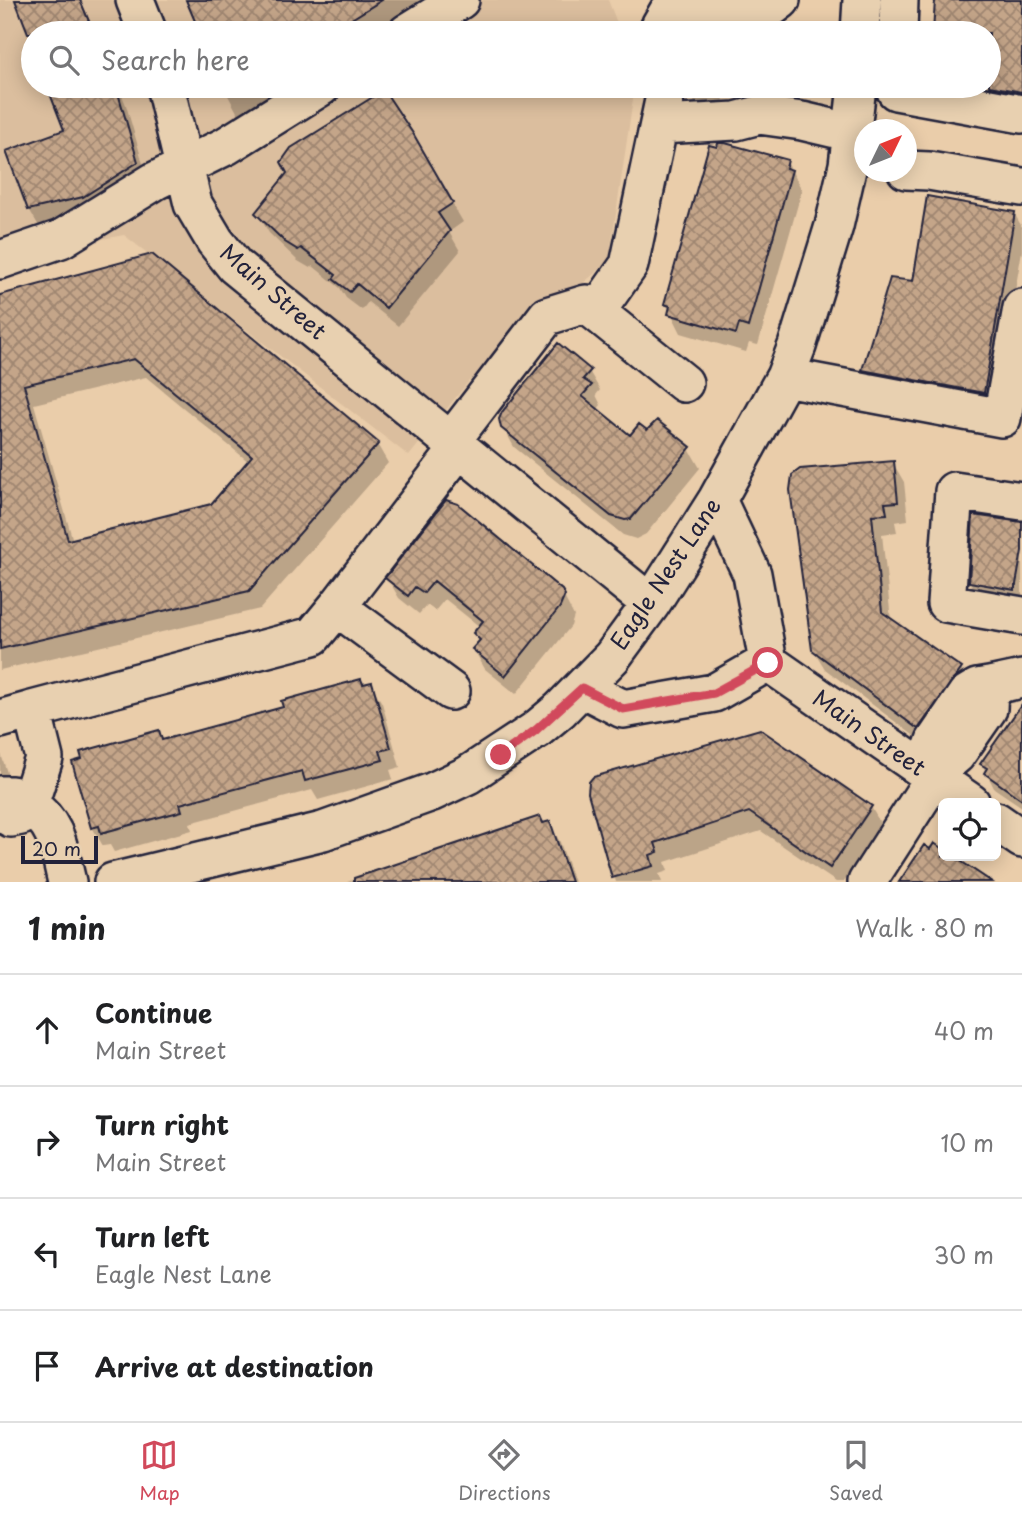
<!DOCTYPE html>
<meta charset="utf-8">
<style>
:root{--surface:#fff;--page:#f2f2f2;--text:#202124;--muted:#757577;--line:#e0e0e0;--accent:#d1495b}
body{margin:0;font-family:"Playpen Sans",sans-serif;background:var(--page);color:var(--text)}
.controls{position:absolute;right:21px;bottom:21px;display:grid;overflow:hidden;border-radius:10px;box-shadow:0 4px 18px #0003}
.controls button{width:63px;height:63px;display:grid;place-items:center;padding:0;border:0;border-bottom:2px solid var(--line);background:var(--surface);color:var(--text);font:35px sans-serif}
.compass{position:absolute;left:854px;top:119px;width:63px;height:63px;border-radius:50%;background:var(--surface);box-shadow:0 4px 18px #0003;rotate:47deg}
.scale{position:absolute;left:21px;bottom:18px;width:77px;box-sizing:border-box;padding-left:7px;border:4px solid #22223b;border-top:0;font-size:19px;line-height:24px;white-space:nowrap;color:#22223b;-webkit-text-stroke:5px #e8d0b0;paint-order:stroke}
.stop{position:absolute;width:21px;height:21px;margin:-16px;border:5px solid #d1495b;border-radius:50%;background:#fff}
.stop.end{background:#d1495b;border-color:#fff;box-shadow:0 2px 7px #0008}
.list{margin:0;padding:0;list-style:none}
h2{display:flex;justify-content:space-between;align-items:center;height:91px;margin:0;padding:0 28px;font-size:30px}
h2 small{font-size:23px;font-weight:400;color:var(--muted)}
.list li{display:grid;grid-template-columns:46px 1fr auto;gap:21px;align-items:center;box-sizing:border-box;height:112px;padding:0 28px;border-top:2px solid var(--line)}
.list b{display:block;font-size:26px;white-space:nowrap}
.list p{margin:0;font-size:23px;white-space:nowrap;color:var(--muted)}
.list em{font-size:23px;font-style:normal;color:var(--muted)}
.icon{flex:none;width:38px;height:38px;fill:none;stroke:currentColor;stroke-width:2;stroke-linecap:round;stroke-linejoin:round}
.map{position:relative;flex:none;width:1022px;height:882px;overflow:hidden}
.search{position:absolute;background:var(--surface);box-shadow:0 4px 18px #0003;left:21px;right:21px;top:21px;height:77px;display:flex;align-items:center;gap:18px;box-sizing:border-box;padding:0 24px;border-radius:38px;color:var(--muted);font-size:26px}
.sheet{height:539px;background:var(--surface)}
nav{display:flex;justify-content:space-around;align-items:center;box-sizing:border-box;height:98px;border-top:2px solid var(--line);background:var(--surface);font-size:19px;color:var(--muted)}
nav a{display:grid;justify-items:center;gap:4px}
nav .on{color:var(--accent)}
.map>svg:first-child{display:block}
</style>
<div class="map">
<svg width="1022" height="882" viewBox="0 0 1022 882">
<defs>
<pattern id="building-cross-hatch" width="8" height="8" patternUnits="userSpaceOnUse" patternTransform="scale(1.75)"><rect width="8" height="8" fill="#c4a589"/><path d="M0 0l8 8M0 8l8-8" fill="none" stroke="#9f8671"/></pattern>
</defs>
<rect width="100%" height="100%" fill="#eacdaa"/>
<filter id="ink" filterUnits="userSpaceOnUse"><feTurbulence type="fractalNoise" baseFrequency=".0143" numOctaves="2"/><feDisplacementMap in="SourceGraphic" scale="14" xChannelSelector="R" yChannelSelector="G"/><feConvolveMatrix kernelMatrix="1 2 1 2 8 2 1 2 1" color-interpolation-filters="sRGB"/></filter>
<g filter="url(#ink)">
<path fill="#dbbe9e" d="M0,0h608l13,33h-588v53h602l-26,175 -140,120 -60,75 -285,-221 -124,23z"/>
<path fill="#0003" fill-rule="evenodd" d="M17,0h64l14,33h-62v11z
M188,0h235l-53,33h-168z
M937,0h85v108l-84,-22h51v-53h-54z
M49,86h69l8,19 22,76 -108,47 -11,-19 37,-78z
M223,86h63l-47,30z
M691,86h32l1,19 -27,1 -6,-10z
M413,136l50,86 -14,10 11,19 -62,75 -30,-24 -6,8 -16,-12 -6,-10 -27,-22 -3,2 -12,-7 -29,-28 -11,-19z
M787,162l15,28 -44,155 -9,-2 -3,9 -65,-19 -15,-30z
M1014,213l8,14v24l-28,160 -119,-22 -11,-19 51,-87z
M0,297l377,147 11,19 -128,146 -260,61zM146,377l103,85 -37,44 -139,35 -39,-137z
M589,371l11,19 -4,5 5,10 -4,5 33,27 59,12 11,19 -54,66 -10,5 -13,-4 -109,-88 -11,-20z
M893,463l11,19 4,38 -13,2 2,10 -15,2 9,86 70,49 11,19 -43,59 -104,-78 -12,-20z
M446,502l115,89 13,25 -3,10 -55,68 -31,-25 -11,-19 6,-7 -5,-9 5,-7 -35,-28 -10,12 -8,-6 -8,9 -20,-16 -11,-19z
M1022,524v80l-43,-7 -9,-15z
M371,684l11,19 18,64 -10,3 3,9 -75,21 -6,-10 -122,33 2,7 -78,22 -4,-7 -7,1 -11,-19 67,-95 5,10z
M1022,707v100l-28,-19 -12,-24z
M0,751l10,31 -10,3z
M590,793l281,14 11,19 -38,56h-8l-75,-51 -96,31 3,9 -9,3 3,8h-46z
M539,818l4,7 6,-2 11,19 14,40h-227z"/>
<path fill="url(#building-cross-hatch)" stroke="#22223b" stroke-width="2" fill-rule="evenodd" d="M15,0h65l14,33h-66z
M186,0h196l-53,33h-129z
M935,0h87v92l-33,-6v-53h-56z
M47,86h69l22,76 -55,35 -55,13 -22,-59 58,-21z
M384,90l30,45 39,68 -15,10 12,18 -64,77 -29,-24 -7,8 -17,-13 3,-4 -35,-27 -3,2 -13,-8 -30,-29 32,-40 -6,-11 10,-14z
M718,143h7l63,17 -2,8 6,2 -44,157 -9,-3 -3,10 -68,-20 2,-8 -6,-2 45,-159 8,2z
M927,196l88,16 -31,181 -122,-23 28,-92 23,3z
M152,254l227,189 -130,148 -249,58v-354zM134,359l118,97 -41,48 -143,36 -44,-155z
M558,343l33,27 -8,9 9,6 -10,11 48,39 9,-11 8,6 10,-10 34,27 -60,72 -6,1 -14,-4 -110,-88 -2,-9 3,-7z
M894,461l4,41 -13,1 2,11 -15,1 10,97 80,56 -44,61 -106,-79 -22,-160 2,-15 8,-6z
M446,500l12,4 104,86 3,5 -5,12 -55,69 -33,-27 8,-9 -7,-7 10,-12 -49,-40 -10,12 -9,-6 -7,9 -23,-18z
M973,515l49,7v29l-7,39 -46,-8z
M361,679l2,5 9,-2 19,66 -11,3 3,9 -78,21 -3,-10 -122,33 2,7 -81,22 -2,-7 -8,2 -19,-66 10,-3 -2,-7 79,-22 3,10 121,-33 -2,-6z
M1022,704v96l-38,-27 3,-5 -7,-4z
M760,729l112,77 -42,62 -81,-56 -94,31 3,9 -8,3 3,11 -41,12 -24,-85 1,-11 4,-5z
M540,816l3,7 7,-2 21,61h-217v-4z
M934,843l9,6v7h10l39,26h-93l25,-37 6,4z"/>
<g fill="none" stroke-linecap="round" stroke-linejoin="round">
<defs>
<path id="minor" d="M135,0l13,33
M407,33l53,-33
M661,33l-1,-7 8,-14 14,-3 82,4 17,-13
M860,33l2,-33
M898,33l1,-33
M165,86l28,118 22,37 20,25 416,338
M897,86l-1,5 126,23
M659,125l77,-4 23,-6 43,6 51,12
M906,170l23,1 93,16
M0,260l61,-21 94,-58 71,-35 96,-60
M596,312l33,-47 38,-179
M785,377l217,41 20,-110
M452,440l95,-124 39,-12 98,79
M717,500l35,74 16,88 203,141
M1022,501l-68,-10 -8,112 76,13
M337,607l123,-160
M989,686l-1,23 -32,46 -13,11 -16,7 3,-18 5,-14 32,-47 10,-6z
M989,686l33,-7
M582,688l41,21 91,-16 54,-31
M0,719l32,-9
M0,795h12l17,10 15,-47 -12,-48 281,-74 24,-29 114,84
M11,818l10,-2 8,-11c29,19 30,45 38,77
M996,821l26,18
M113,882l210,-51 109,-39 36,-17 68,-45 24,-20 52,-53 39,-53 66,-104 68,-123 12,-31 37,-120 14,-61 9,-79
M867,882l67,-104"/>
</defs>
<use href="#minor" stroke="#22223b" stroke-width="42"/>
<use href="#minor" stroke="#e8d0b0" stroke-width="37"/>
</g>
</g>
<g fill="none" stroke-linecap="round" stroke-linejoin="round" filter="url(#ink)">
<path stroke="#d1495b" stroke-width="9" d="M501,755l35,-25 46,-42 41,21 91,-16 54,-30"/>
</g>
<g text-anchor="middle" stroke-width="6" stroke-linejoin="round" paint-order="stroke">
<g font-size="23" fill="#22223b" stroke="#e8d0b0">
<text transform="translate(273 292) rotate(41)" y="8">Main Street</text>
<text transform="translate(666 574) rotate(-56)" y="8">Eagle Nest Lane</text>
<text transform="translate(869 733) rotate(35)" y="8">Main Street</text>
</g>
</g>
</svg>
<div class="controls">
<button><svg class="icon" aria-label="locate" viewBox="0 0 24 24"><circle cx="12" cy="12" r="6"/><path d="M12 2v4M12 18v4M2 12h4M18 12h4"/></svg></button>
</div>
<svg class="compass" viewBox="-18 -18 36 36"><path d="M0-13l5 13h-10z" fill="#e53935"/><path d="M0 13l5-13h-10z" fill="#757577"/></svg>
<div class="scale">20 m</div>
<div class="stop" style="left:768px;top:663px"></div>
<div class="stop end" style="left:501px;top:755px"></div>
<div class="search"><svg class="icon" aria-label="search" viewBox="0 0 24 24"><circle cx="10" cy="10" r="6"/><path d="M15 15l6 6"/></svg>Search here</div>
</div>
<section class="sheet">
<h2>1 min<small>Walk · 80 m</small></h2>
<ul class="list">
<li><svg class="icon" aria-label="ahead" viewBox="0 0 24 24"><path d="M12 20V5M6 11l6-6 6 6"/></svg><div><b>Continue</b><p>Main Street</p></div><em>40 m</em></li>
<li><svg class="icon" aria-label="right" viewBox="0 0 24 24"><path d="M7 20v-9h11M14 6l5 5-5 5"/></svg><div><b>Turn right</b><p>Main Street</p></div><em>10 m</em></li>
<li><svg class="icon" aria-label="left" viewBox="0 0 24 24"><path d="M17 20v-9H6M10 6l-5 5 5 5"/></svg><div><b>Turn left</b><p>Eagle Nest Lane</p></div><em>30 m</em></li>
<li><svg class="icon" aria-label="arrive" viewBox="0 0 24 24"><path d="M6 21V4h12l-3 4 3 4H6"/></svg><div><b>Arrive at destination</b></div></li>
</ul>
</section>
<nav>
<a class="on"><svg class="icon" aria-label="map" viewBox="0 0 24 24"><path d="M3 6l6-2 6 2 6-2v14l-6 2-6-2-6 2zM9 4v14M15 6v14"/></svg>Map</a>
<a><svg class="icon" aria-label="directions" viewBox="0 0 24 24"><path d="M12 3l9 9-9 9-9-9zM9 14v-3h6M13 9l2 2-2 2"/></svg>Directions</a>
<a><svg class="icon" aria-label="saved" viewBox="0 0 24 24"><path d="M7 4h10v16l-5-4-5 4z"/></svg>Saved</a>
</nav>
